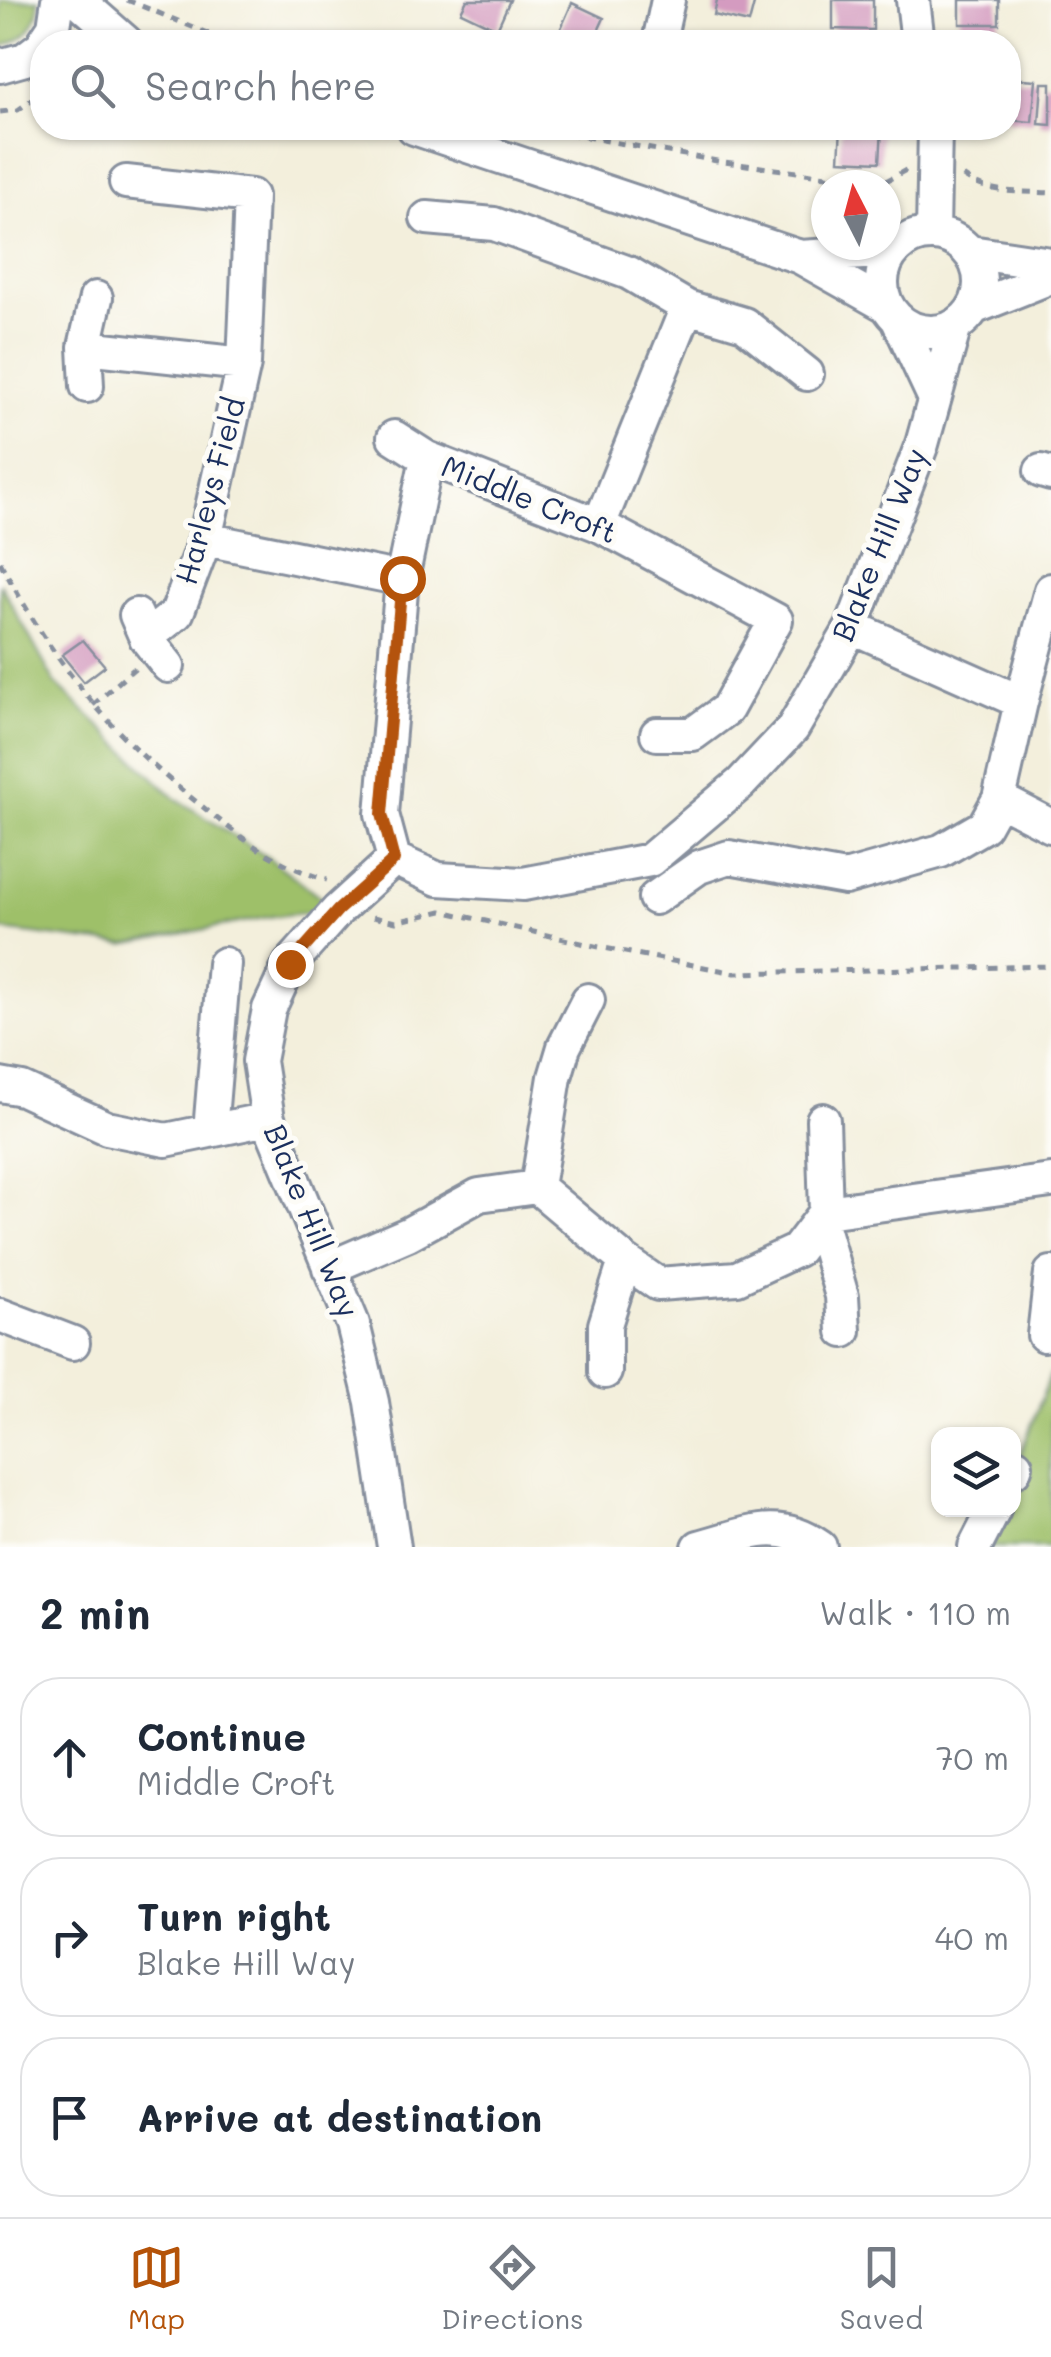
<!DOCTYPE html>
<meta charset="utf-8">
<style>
:root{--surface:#fff;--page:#f2f2f3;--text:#1f2937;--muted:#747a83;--line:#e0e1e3;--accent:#b45309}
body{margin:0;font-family:Mali,sans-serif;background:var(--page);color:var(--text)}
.controls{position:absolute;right:30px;bottom:30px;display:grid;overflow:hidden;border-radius:20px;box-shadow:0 2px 8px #0004}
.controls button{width:90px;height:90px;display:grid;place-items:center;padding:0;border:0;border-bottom:2px solid var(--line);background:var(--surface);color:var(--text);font:50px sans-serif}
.compass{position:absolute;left:811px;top:170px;width:90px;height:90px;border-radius:50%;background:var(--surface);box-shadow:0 2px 8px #0004;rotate:354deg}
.stop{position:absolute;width:30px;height:30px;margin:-22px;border:8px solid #b45309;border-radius:50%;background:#fff}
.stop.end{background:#b45309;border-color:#fff;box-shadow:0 2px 10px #0008}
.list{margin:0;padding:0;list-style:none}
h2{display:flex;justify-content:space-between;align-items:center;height:130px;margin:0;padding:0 40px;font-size:42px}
h2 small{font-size:32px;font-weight:400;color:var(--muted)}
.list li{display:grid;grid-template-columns:65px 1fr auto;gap:30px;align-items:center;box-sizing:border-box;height:160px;margin:0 20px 20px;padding:0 20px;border:2px solid var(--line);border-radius:40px}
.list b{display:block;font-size:38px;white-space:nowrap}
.list p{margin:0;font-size:32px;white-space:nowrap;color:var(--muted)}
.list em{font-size:32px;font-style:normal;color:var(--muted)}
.icon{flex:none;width:55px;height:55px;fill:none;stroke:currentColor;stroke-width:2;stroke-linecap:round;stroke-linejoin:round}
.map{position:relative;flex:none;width:1051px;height:1547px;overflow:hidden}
.search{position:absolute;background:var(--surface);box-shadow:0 2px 8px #0004;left:30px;right:30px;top:30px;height:110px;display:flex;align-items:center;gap:25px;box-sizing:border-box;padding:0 35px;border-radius:40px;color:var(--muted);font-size:38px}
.sheet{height:670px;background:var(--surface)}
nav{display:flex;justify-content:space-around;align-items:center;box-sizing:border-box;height:140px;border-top:2px solid var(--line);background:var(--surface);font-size:28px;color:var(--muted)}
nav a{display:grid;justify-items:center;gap:5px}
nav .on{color:var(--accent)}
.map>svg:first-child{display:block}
</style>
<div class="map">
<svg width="1051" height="1547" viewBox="0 0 1051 1547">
<rect width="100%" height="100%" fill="#fdfcf7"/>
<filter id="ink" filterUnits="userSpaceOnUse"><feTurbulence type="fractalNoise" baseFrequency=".01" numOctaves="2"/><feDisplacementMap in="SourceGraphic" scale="20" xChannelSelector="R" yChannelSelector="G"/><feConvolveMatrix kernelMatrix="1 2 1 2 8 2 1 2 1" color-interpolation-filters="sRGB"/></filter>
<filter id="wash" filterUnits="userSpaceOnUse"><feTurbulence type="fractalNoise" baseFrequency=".0048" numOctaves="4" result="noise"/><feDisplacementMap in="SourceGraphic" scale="40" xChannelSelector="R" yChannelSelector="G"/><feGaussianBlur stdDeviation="2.25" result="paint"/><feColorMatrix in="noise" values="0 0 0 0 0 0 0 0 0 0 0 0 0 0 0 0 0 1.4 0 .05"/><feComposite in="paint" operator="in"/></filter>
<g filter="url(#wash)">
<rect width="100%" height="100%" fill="#f3efdc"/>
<path fill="#9ec069" stroke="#5c7864" stroke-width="2.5" d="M0,0h39c-1,25 -13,39 -36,46l-3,-1z
M0,583l55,100 120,115 95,61 68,51 -64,6 -151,29 -123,-15z
M1051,1373v174h-75l18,-37h20v-39z"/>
<g id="blocks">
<path fill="#d49bc0" d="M467,0h43l-13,29 -36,-17z
M717,0h38l-6,23 -35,-8z
M833,0h40v30l-40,-1z
M960,0h39v24h-39z
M572,3l32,15 -11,24h-38z
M1008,78l28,2 -4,42 -24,-2z
M1042,83h9v42l-12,-1z
M841,128h41l-2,34 -41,-2z
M83,640l22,26 -21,16 -22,-27z"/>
</g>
</g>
<g filter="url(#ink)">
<use href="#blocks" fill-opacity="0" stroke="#878f9d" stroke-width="2.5"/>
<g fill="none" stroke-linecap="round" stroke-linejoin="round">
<defs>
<path id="minor" d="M78,0l48,42
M913,0l5,42
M44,42l10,-15 4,-27
M659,42l9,-42
M0,66l25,-7 17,-13
M414,128l386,129 87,49
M126,182l125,14 -7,168 -39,175 -28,74 -31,25 -10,-23
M427,218l67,6 135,49 58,34 57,17 63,50
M933,233l2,-105
M882 283a49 49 0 1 1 98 0a49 49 0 1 1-98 0Z
M970,252l81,12
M800,257l93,-6
M973,308l78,-31
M898,320l36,77
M85,347l11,-49
M87,386l-2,-39 159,17
M394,437l33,21
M1041,471l10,3
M599,525l88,-218
M205,539l197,40
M852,627l169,75
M146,638l22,28
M999,799l52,27
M394,859l-12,-45 20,-235 25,-121 172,67 177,95 -49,89 -34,25h-36
M655,898l44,-31 30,-10 116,21 96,-27 43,-25 15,-27 22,-97 30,-112
M0,1085l22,4 85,39 59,12 102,-21
M823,1120l3,92
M210,1131l14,-167
M537,1187l18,-110 9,-30 24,-47
M820,1220l22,76 2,35
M329,1268l79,-34 71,-39 58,-8 88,74 33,23 79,-6 60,-28 29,-38 225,-31
M0,1315l73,28
M1044,1335l7,-62
M605,1372v-47l20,-64
M1014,1471l2,-6
M394,1547l-22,-145 -19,-78 -85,-205 -9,-58 10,-52 21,-45 48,-54 56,-51 44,20 85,5 127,-24 91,-77 52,-55 59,-101 70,-183 33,-118
M699,1547c46,-12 78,-31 121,0
M975,1547l19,-37"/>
</defs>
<use href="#minor" stroke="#878f9d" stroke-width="38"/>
<path stroke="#878f9d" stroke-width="5" stroke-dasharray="8 8" stroke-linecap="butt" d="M127,0l102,42
M0,112l18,-2 24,-18
M537,128l180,33 110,15 59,5 20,-11
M963,176c26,19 57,15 88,17
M0,562c57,105 108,171 203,245 42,34 71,57 124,73
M93,705l43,-38
M373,917l23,5 46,-11 157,36 136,26 316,-7"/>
<use href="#minor" stroke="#fff" stroke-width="32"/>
</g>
</g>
<g fill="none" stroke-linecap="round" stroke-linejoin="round" filter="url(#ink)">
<path stroke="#b45309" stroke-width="12" d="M290,964l48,-54 56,-50 -12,-46 20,-236"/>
</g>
<g text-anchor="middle" stroke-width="10" stroke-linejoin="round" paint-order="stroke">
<g font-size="30" fill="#1b2f5e" stroke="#fdfcf7">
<text transform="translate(211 491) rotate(-75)" y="10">Harleys Field</text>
<text transform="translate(529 500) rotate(22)" y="10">Middle Croft</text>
<text transform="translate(880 545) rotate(-68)" y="10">Blake Hill Way</text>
<text transform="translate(311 1221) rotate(68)" y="10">Blake Hill Way</text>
</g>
</g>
</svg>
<div class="controls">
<button><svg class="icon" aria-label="layers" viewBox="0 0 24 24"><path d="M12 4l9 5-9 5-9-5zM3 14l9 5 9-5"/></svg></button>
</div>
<svg class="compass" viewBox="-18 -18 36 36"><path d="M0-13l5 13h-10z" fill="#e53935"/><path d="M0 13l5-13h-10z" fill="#747a83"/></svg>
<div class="stop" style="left:402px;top:578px"></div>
<div class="stop end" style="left:290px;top:964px"></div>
<div class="search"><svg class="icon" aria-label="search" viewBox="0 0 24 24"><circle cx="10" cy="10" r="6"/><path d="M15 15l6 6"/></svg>Search here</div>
</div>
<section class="sheet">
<h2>2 min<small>Walk · 110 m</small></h2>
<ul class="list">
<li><svg class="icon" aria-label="ahead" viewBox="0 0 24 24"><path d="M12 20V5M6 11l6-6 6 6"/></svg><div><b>Continue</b><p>Middle Croft</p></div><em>70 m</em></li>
<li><svg class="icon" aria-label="right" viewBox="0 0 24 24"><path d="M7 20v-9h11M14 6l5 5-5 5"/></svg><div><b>Turn right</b><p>Blake Hill Way</p></div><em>40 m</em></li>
<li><svg class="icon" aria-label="arrive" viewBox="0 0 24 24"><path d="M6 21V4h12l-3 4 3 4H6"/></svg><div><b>Arrive at destination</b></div></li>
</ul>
</section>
<nav>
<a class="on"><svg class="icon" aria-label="map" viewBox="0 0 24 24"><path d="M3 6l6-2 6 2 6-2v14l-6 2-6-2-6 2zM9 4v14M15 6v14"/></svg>Map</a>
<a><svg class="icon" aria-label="directions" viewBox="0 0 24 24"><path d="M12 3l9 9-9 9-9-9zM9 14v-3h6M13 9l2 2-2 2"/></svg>Directions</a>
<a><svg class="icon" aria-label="saved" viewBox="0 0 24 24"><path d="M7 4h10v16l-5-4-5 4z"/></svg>Saved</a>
</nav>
